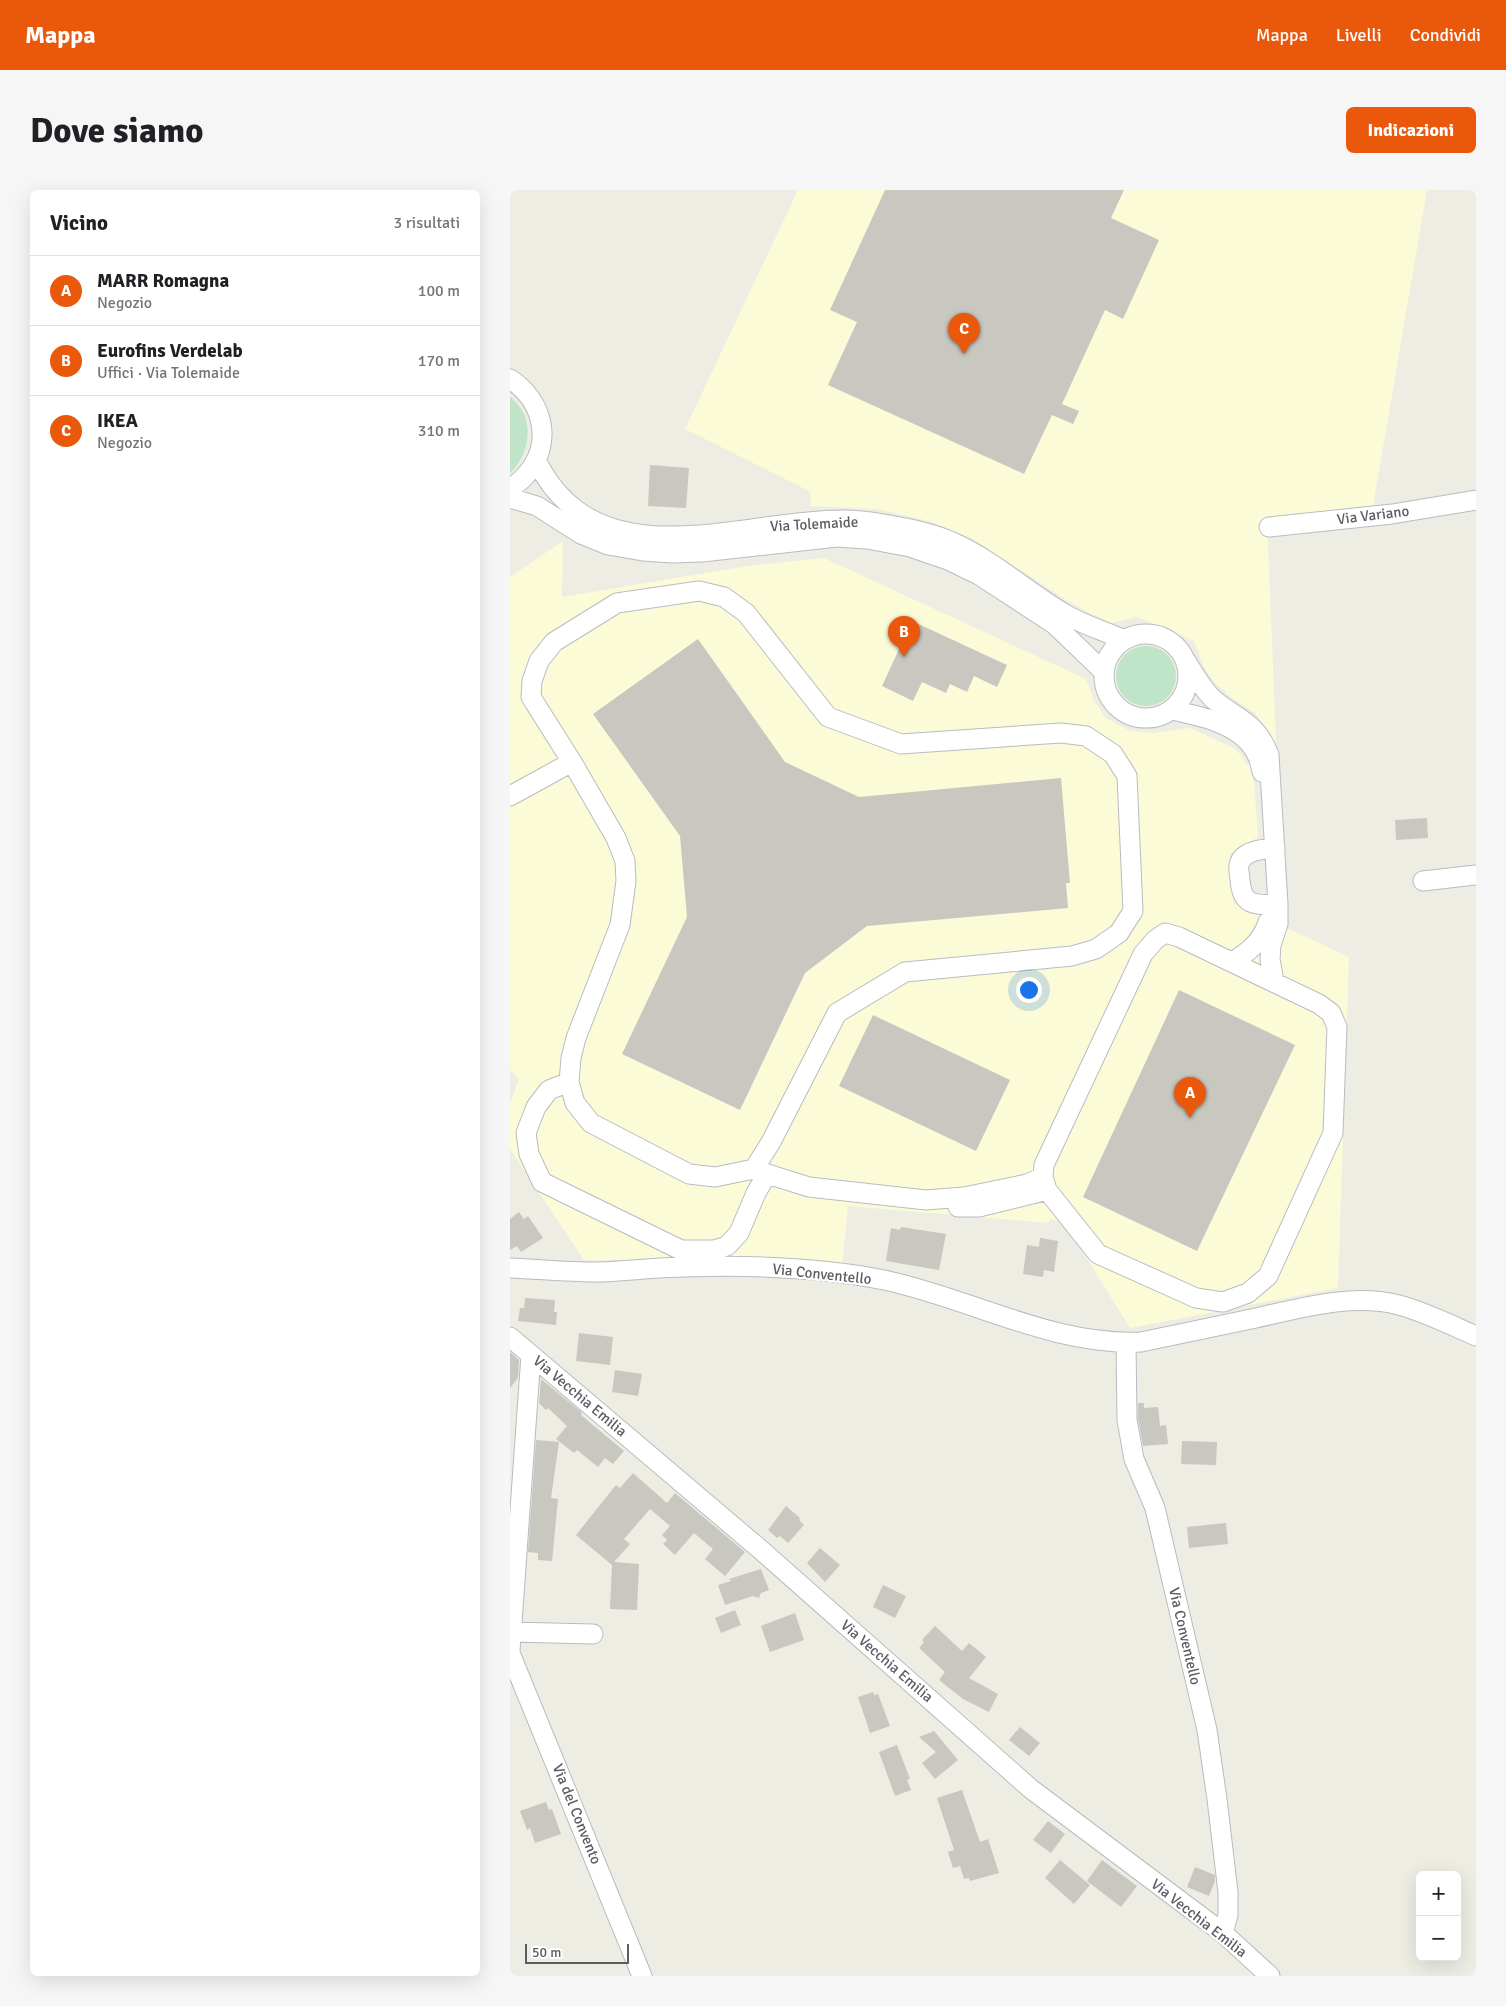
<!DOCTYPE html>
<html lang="it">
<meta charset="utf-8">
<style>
:root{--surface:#fff;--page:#f6f6f6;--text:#202124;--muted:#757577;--line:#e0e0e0;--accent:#ea580c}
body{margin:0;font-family:Signika,sans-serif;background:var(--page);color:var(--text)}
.controls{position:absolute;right:15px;bottom:15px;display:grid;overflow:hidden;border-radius:8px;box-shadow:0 5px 20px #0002}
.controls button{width:45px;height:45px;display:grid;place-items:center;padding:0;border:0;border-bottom:1px solid var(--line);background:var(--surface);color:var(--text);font:25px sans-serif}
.scale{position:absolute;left:15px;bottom:12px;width:104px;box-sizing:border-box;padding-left:5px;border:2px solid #5b5d63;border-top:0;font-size:14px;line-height:18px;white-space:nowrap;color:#5b5d63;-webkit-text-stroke:4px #fff;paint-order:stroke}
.you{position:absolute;left:518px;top:799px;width:18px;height:18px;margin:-12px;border:4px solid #fff;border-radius:50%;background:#1a73e8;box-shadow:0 0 0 8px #1a73e833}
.badge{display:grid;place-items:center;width:32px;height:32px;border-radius:50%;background:var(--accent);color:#fff;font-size:16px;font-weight:700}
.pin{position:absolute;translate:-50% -41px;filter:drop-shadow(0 1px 2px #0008)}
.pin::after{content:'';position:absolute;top:26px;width:18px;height:15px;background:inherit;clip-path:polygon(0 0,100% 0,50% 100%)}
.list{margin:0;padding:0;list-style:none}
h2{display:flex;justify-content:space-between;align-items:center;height:65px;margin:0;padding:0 20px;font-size:21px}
h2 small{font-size:16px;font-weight:400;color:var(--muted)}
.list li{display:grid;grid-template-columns:32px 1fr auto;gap:15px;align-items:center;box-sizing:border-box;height:70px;padding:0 20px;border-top:1px solid var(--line)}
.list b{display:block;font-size:19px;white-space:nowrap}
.list p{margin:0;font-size:16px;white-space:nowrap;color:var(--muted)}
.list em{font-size:16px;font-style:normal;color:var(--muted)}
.map{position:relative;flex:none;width:966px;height:1786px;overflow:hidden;border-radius:8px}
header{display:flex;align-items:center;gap:30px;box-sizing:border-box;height:70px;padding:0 25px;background:var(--accent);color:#fff}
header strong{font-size:24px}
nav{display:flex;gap:28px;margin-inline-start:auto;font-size:18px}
.intro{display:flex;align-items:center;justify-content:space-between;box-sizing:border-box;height:120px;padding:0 30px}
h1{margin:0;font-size:35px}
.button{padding:12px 22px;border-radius:8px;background:var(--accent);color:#fff;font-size:18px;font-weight:700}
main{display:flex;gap:30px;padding:0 30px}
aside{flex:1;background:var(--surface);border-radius:8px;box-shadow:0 5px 20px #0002}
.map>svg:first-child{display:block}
</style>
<header>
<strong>Mappa</strong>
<nav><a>Mappa</a><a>Livelli</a><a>Condividi</a></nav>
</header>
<div class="intro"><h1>Dove siamo</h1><a class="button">Indicazioni</a></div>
<main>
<aside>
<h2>Vicino<small>3 risultati</small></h2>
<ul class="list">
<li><span class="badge">A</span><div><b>MARR Romagna</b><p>Negozio</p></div><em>100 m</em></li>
<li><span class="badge">B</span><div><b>Eurofins Verdelab</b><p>Uffici · Via Tolemaide</p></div><em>170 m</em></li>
<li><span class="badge">C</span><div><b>IKEA</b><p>Negozio</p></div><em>310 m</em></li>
</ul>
</aside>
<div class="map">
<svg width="966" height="1786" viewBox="0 0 966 1786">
<rect width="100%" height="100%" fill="#edede3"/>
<path fill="#fcfbd8" d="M288,0h629l-54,316 -106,12 9,225 -21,-30 -23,-15 -17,-15 -11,-16 -10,-26 -57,-24 -26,6 -37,-18 -101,-66 -44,-18 -52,-12 -67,-3 1,-14 -126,-63z
M53,351l-1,56 185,-31 77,-8 262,121 7,20 13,19 22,12 24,3 38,-5 44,20 8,8 4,9 4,-1 4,16 4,57 -28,17 3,49 116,54 -11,331 -208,40 -66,-106 -13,-3 -4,4 -199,-17 -6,61 -59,-5 -199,-2 -74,-111v-45l9,-25 -9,-9v-493z"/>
<path fill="#c0e4c7" d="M0,207c26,19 21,56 0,76z
M606 486a30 30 0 1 1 60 0a30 30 0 1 1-60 0Z"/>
<path fill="#c8c7c0" d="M375,0h239l-13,28 48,22 -36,79 -18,-9 -43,94 17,7 -6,13 -21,-9 -28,59 -196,-89 29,-63 -27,-12z
M140,275l39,3 -3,40 -38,-2z
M402,431l95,44 -10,22 -23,-11 -7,16 -17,-8 -4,9 -24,-11 -9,19 -31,-15z
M188,449l87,123 74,35 202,-19 9,105h-4l2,25 -201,18 -62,47 -65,137 -118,-56 65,-137 -7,-81 -87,-122z
M917,628l1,20 -32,2 -1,-20z
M669,800l116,55 -98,206 -114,-54z
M363,825l137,65 -34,71 -137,-65z
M9,1022l5,7 4,-3 15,22 -22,14 -4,-6 -7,4v-31z
M391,1037l45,7 -7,36 -53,-9 5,-33 9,2z
M530,1048l18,3 -4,31 -10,-2 -1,7 -20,-3 4,-29 12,2z
M15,1108l30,2 -1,12h3l-1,13 -38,-4 2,-13h4z
M69,1143l34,4 -3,28 -34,-4z
M0,1162l9,8 -1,18 -8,10z
M105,1180l27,4 -4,22 -26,-4z
M31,1189l39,32 2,2 -1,2 43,36 -11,13 -8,-6 -7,9 -21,-17 -3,3 -18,-14 11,-13 -19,-18 -2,2 -7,-7z
M628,1213h6v5l14,-1 2,19 6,-1 2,19 -25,2 -5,-27z
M26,1250l23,2 -8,56 7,1 -6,62 -14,-1v-7l-10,-1z
M672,1251l35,1 -1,23 -35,-1z
M123,1283l34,30 8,-10 70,59 -20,24 -20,-17 8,-10 -19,-16 -19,22 -12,-11 4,-4 -5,-5 8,-9 -20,-17 -26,30 6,5 -16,18 25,2 -2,46 -27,-1 2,-44 -36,-30 40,-50 4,3z
M276,1316l14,12 -1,2 5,5 -16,18 -8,-7 -3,2 -9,-8z
M716,1333l2,21 -39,4 -2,-21z
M310,1358l20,17 -15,17 -18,-19z
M251,1379l8,21 -8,3 -2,5 -6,-2 -28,9 -7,-20 13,-4 -2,-2z
M373,1395l23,11 -11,22 -22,-11z
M225,1420l6,15 -20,8 -6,-15z
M285,1423l9,27 -34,12 -9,-26z
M425,1436l27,25 7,-8 17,14 -17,21 29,16 -9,18 -26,-13 -24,-19 6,-8 -26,-24 5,-6 -2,-2z
M363,1502l1,3 4,-1 12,32 -20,7 -12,-36z
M510,1537l20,16 -11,13 -20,-16z
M424,1541l24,29 -23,19 -13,-16 14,-11 -17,-15z
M387,1555l13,34 -3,1 4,10 -16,6 -16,-44z
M452,1600l18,52 8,-3 11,34 -29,8 -1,-3 -5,1 -4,-13 -7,2 -5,-16 6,-2 -17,-52z
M36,1612l3,8 3,-1 9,25 -26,9 -5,-15 -3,2 -7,-19z
M538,1631l17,13 -14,19 -18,-13z
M550,1670l30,25 -16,19 -29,-26z
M592,1670l35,26 -16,21 -34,-26z
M685,1677l20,8v6l-6,15 -22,-9z"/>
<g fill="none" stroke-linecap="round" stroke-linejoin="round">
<defs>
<path id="minor" d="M0,189c34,22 44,66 15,97 -4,5 -10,9 -15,13
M26,270c60,122 200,61 303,60 22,-1 45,4 67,8 14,3 31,7 44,13 42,18 76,50 115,73 18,11 40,17 59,26
M0,308l27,8 44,28 27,11 35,6 30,2 29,-1 135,-15 30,2 43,8 38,13 31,15 75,49 50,48
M759,337l123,-13 84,-14
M189,401l25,6 22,16 82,104 73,27 160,-11 25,3 27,18 14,22 6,135 -14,22 -23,16 -24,7 -167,16 -68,41 -66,129 -17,27 -39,8 -26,-3 -98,-51 -16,-20 -6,-21 2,-24 5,-20 44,-113 6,-44 -1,-20 -9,-23 -44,-76 -41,-65 1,-16 7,-20 15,-19 63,-39z
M594 486a42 42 0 1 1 84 0a42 42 0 1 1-84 0Z
M676,471c8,13 16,27 27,38 25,21 43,22 56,56l9,149v20l-7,21 -1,14 4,23
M661,520c31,6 74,15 87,47 2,5 3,10 4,15
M0,606l62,-34
M765,658c-11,1 -33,2 -36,17 -1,4 1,11 1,15 2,27 16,25 38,24
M913,691l53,-6
M655,743l14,4 140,67 12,9 6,14 -4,106 -65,143 -20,17 -25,9 -27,-4 -98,-44 -51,-64 -4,-13 1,-12 99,-211 12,-14z
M722,772c17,-10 30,-21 36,-40
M59,892l-20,8 -13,17 -10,26 3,21 13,28 139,68h33l13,-4 12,-13 17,-40 11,-19
M245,980l54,17 117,13 38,-3 63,-13 16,-7
M448,1017h21l65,-16
M0,1078c28,1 56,4 83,4 31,0 61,-5 91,-5 66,-2 136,0 200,13 86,18 168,66 257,62 38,-8 77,-16 115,-24 45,-10 97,-25 143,-13 26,7 52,20 77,31
M0,1147l251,213 270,239 192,144 47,43
M616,1153l1,77 7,39 21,49 52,222 10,69 11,93v23l-5,18
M1,1442l82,2
M0,1461l21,-296
M0,1463l132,323"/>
</defs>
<use href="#minor" stroke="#babbc1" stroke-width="21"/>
<use href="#minor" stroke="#fff" stroke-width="19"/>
</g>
<g text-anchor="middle" stroke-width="4.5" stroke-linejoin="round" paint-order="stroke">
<g font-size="15" fill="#5b5d63" stroke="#fff">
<text transform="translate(863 325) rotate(-7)" y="5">Via Variano</text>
<text transform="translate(304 334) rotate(-3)" y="5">Via Tolemaide</text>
<text transform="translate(312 1084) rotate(6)" y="5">Via Conventello</text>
<text transform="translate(70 1206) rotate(40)" y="5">Via Vecchia Emilia</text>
<text transform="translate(675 1446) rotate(77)" y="5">Via Conventello</text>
<text transform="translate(377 1471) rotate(41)" y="5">Via Vecchia Emilia</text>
<text transform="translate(67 1624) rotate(68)" y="5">Via del Convento</text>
<text transform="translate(689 1728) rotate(38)" y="5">Via Vecchia Emilia</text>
</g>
</g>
</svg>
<div class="controls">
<button>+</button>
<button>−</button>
</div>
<div class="scale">50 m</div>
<div class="you"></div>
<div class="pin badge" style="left:680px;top:928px">A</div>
<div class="pin badge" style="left:394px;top:467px">B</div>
<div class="pin badge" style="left:454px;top:164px">C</div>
</div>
</main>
